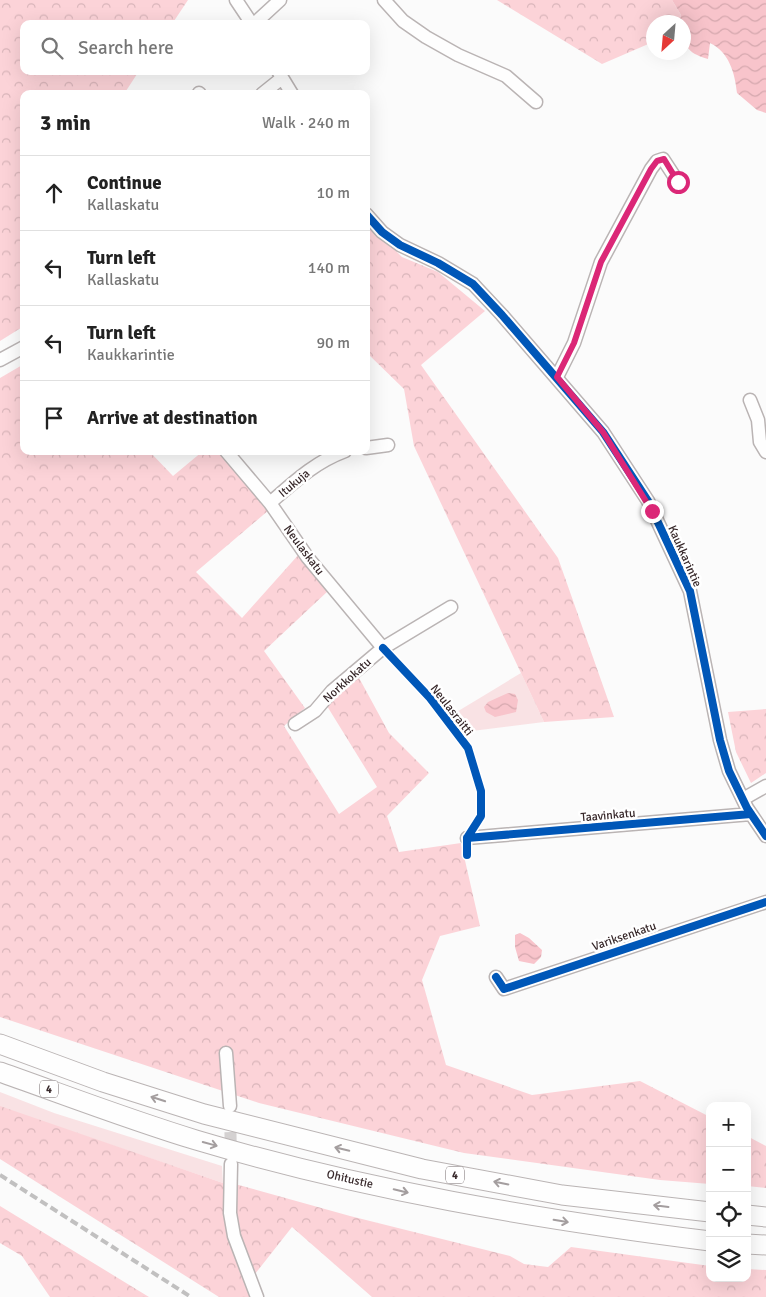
<!DOCTYPE html>
<meta charset="utf-8">
<style>
:root{--surface:#fff;--page:#f6f6f6;--text:#222;--muted:#767676;--line:#e0e0e0}
body{margin:0;font-family:Signika,sans-serif;background:var(--page);color:var(--text)}
.controls{position:absolute;right:15px;bottom:15px;display:grid;overflow:hidden;border-radius:10px;box-shadow:0 5px 20px #0002}
.controls button{width:45px;height:45px;display:grid;place-items:center;padding:0;border:0;border-bottom:1px solid var(--line);background:var(--surface);color:var(--text);font:25px sans-serif}
.compass{position:absolute;left:646px;top:15px;width:45px;height:45px;border-radius:50%;background:var(--surface);box-shadow:0 5px 20px #0002;rotate:206deg}
.stop{position:absolute;width:15px;height:15px;margin:-11px;border:4px solid #db2777;border-radius:50%;background:#fff}
.stop.end{background:#db2777;border-color:#fff;box-shadow:0 1px 5px #0008}
.list{margin:0;padding:0;list-style:none}
h2{display:flex;justify-content:space-between;align-items:center;height:65px;margin:0;padding:0 20px;font-size:21px}
h2 small{font-size:16px;font-weight:400;color:var(--muted)}
.list li{display:grid;grid-template-columns:32px 1fr auto;gap:15px;align-items:center;box-sizing:border-box;height:75px;padding:0 20px;border-top:1px solid var(--line)}
.list b{display:block;font-size:19px;white-space:nowrap}
.list p{margin:0;font-size:16px;white-space:nowrap;color:var(--muted)}
.list em{font-size:16px;font-style:normal;color:var(--muted)}
.icon{flex:none;width:28px;height:28px;fill:none;stroke:currentColor;stroke-width:2;stroke-linecap:round;stroke-linejoin:round}
.map{position:relative;flex:none;width:766px;height:1297px;overflow:hidden}
.search{position:absolute;background:var(--surface);box-shadow:0 5px 20px #0002;left:20px;top:20px;width:350px;height:55px;display:flex;align-items:center;gap:12px;box-sizing:border-box;padding:0 18px;border-radius:10px;color:var(--muted);font-size:19px}
.panel{position:absolute;background:var(--surface);box-shadow:0 5px 20px #0002;left:20px;top:90px;width:350px;height:365px;border-radius:10px}
.map>svg:first-child{display:block}
</style>
<div class="map">
<svg width="766" height="1297" viewBox="0 0 766 1297">
<defs>
<pattern id="forest-crowns" width="20" height="18" patternUnits="userSpaceOnUse" patternTransform="scale(1.25)"><rect width="20" height="18" fill="#fcd3d8"/><path d="M2 6a3 3 0 1 1 6 0M12 15a3 3 0 1 1 6 0" fill="none" stroke="#d9b5ba"/></pattern>
<pattern id="water-waves" width="16" height="10" patternUnits="userSpaceOnUse" patternTransform="scale(1.25)"><rect width="16" height="10" fill="#f8c4cb"/><path d="M0 5q4-4 8 0t8 0" fill="none" stroke="#d5a8ae"/></pattern>
</defs>
<rect width="100%" height="100%" fill="#fbfbfb"/>
<path fill="#f9e2e4" d="M521,673l23,49 -80,10 -14,-16z
M0,1092l54,21 168,53 1,17 -223,-76z"/>
<path fill="url(#forest-crowns)" d="M0,0h188l-16,24h-148v47h115l-15,23h-100v232l-24,15z
M497,0h175l9,15 -2,7h-25l-1,20 -51,22z
M368,223l34,34 36,15 47,39 -64,54 137,193 56,159 -70,5 -130,-276 -10,-57 -38,-37z
M24,364v87h125l24,25 30,-25h17l49,59 -73,62 46,46 58,-65 28,38 -64,60 41,57 -21,18 55,88 38,-27 -50,-81 31,-30 31,57 40,40 -42,43 12,36 62,-9 19,83 -40,10 -18,44 24,85 86,30 108,-14 70,36v67l-50,-4 -196,-27 -205,-50 -259,-86v-639z
M766,709v64l-15,10 -15,-31 -8,-40z
M0,1106l223,77c1,43 13,75 27,114h-31l-219,-138z
M747,1136l19,10v42l-19,-2z
M235,1184l115,32 160,40 14,8 24,3 23,-20 139,19v12h37v-9l19,1v27h-394l-80,-70 -37,47 -17,-41z
M0,1206l149,91h-99l-28,-41 -22,-13z"/>
<path fill="url(#water-waves)" d="M672,0h94v113l-9,-3 -20,-17c-2,-20 -8,-41 -27,-50l-2,16c-23,-7 -24,-13 -24,-37h-5l2,-7z
M508,693l7,1 3,6 -2,12 -21,5 -9,-5 -2,-5 4,-5z
M520,933l9,5 13,12 -1,7 -7,7 -15,-3 -4,-14v-12z"/>
<g fill="none" stroke-linecap="round" stroke-linejoin="round">
<path stroke="#d4d1d1" stroke-width="12" stroke-dasharray="12 6" stroke-linecap="butt" d="M230,1114l1,42"/>
<defs>
<path id="minor" d="M236,0l16,24
M384,0l19,21 23,16 32,18 48,21 30,26
M254,24l26,-24
M278,71l14,23
M199,93l1,1
M262,94l20,-16
M366,214l16,18 18,13 38,18 35,21 29,31 101,117 45,69 42,90 30,149 9,31 18,37 19,28
M0,360l24,-13
M557,377l17,-34 27,-81 50,-93 6,-8 6,-2 15,23
M750,400l8,20 2,22 6,10
M366,448l22,-3
M226,451l44,52 38,55 75,90
M270,503c24,-21 45,-41 75,-52
M295,724l20,-13 17,-20 51,-43 68,-41
M743,799l23,-13
M467,838l284,-24
M496,977l8,12 262,-87
M226,1053l4,53
M231,1164l-1,49 4,23 23,61"/>
<path id="highway" d="M0,1044l103,38 101,32 218,55 140,26 148,17
M0,1072c65,23 130,48 196,68 167,50 341,79 514,101
M747,1215l19,2
M747,1244l19,1"/>
</defs>
<use href="#minor" stroke="#bab4b4" stroke-width="15"/>
<use href="#highway" stroke="#bab4b4" stroke-width="21"/>
<use href="#minor" stroke="#fefefe" stroke-width="12"/>
<use href="#highway" stroke="#fefefe" stroke-width="19"/>
<path stroke="#c1c0c0" stroke-width="4" stroke-dasharray="8 4" stroke-linecap="butt" d="M0,1175l191,122"/>
<defs>
<path id="cycleway" d="M366,214l16,18 18,13 38,18 35,21 29,31 101,117 45,69 42,90 30,149 9,31 18,37 19,28
M383,648l47,50 38,50 13,43v25l-14,22v17
M467,838l284,-24
M496,977l8,12 262,-87"/>
</defs>
<use href="#cycleway" stroke="#fff" stroke-width="11"/>
<use href="#cycleway" stroke="#0057b8" stroke-width="8"/>
</g>
<defs><path id="oneway-shaft" d="M-6 0H5M1.5-3L5.5 0L1.5 3" fill="none" stroke-width="1.6" stroke-linecap="round" stroke-linejoin="round" transform="scale(1.25)"/></defs>
<g stroke="#a49e9f">
<use href="#oneway-shaft" transform="translate(158 1099) rotate(-162)"/>
<use href="#oneway-shaft" transform="translate(210 1144) rotate(15)"/>
<use href="#oneway-shaft" transform="translate(342 1149) rotate(-167)"/>
<use href="#oneway-shaft" transform="translate(501 1183) rotate(-169)"/>
<use href="#oneway-shaft" transform="translate(401 1191) rotate(13)"/>
<use href="#oneway-shaft" transform="translate(661 1206) rotate(-173)"/>
<use href="#oneway-shaft" transform="translate(561 1221) rotate(9)"/>
</g>
<g fill="none" stroke-linecap="round" stroke-linejoin="round">
<path stroke="#db2777" stroke-width="6" d="M652,511l-49,-79 -46,-55 17,-34 27,-81 50,-93 6,-8 7,-2 14,23"/>
</g>
<g text-anchor="middle" stroke-width="5" stroke-linejoin="round" paint-order="stroke">
<g fill="#fff" stroke="#73686a" stroke-width="1">
<rect x="40" y="1080.5" width="18" height="17" rx="4"/>
<rect x="446" y="1166.5" width="18" height="17" rx="4"/>
</g>
<g font-size="11" font-weight="bold" fill="#37282a">
<text x="49" y="1093">4</text>
<text x="455" y="1179">4</text>
</g>
<g font-size="12" fill="#37282a" stroke="#fff">
<text transform="translate(294 483) rotate(-40)" y="4">Itukuja</text>
<text transform="translate(304 550) rotate(53)" y="4">Neulaskatu</text>
<text transform="translate(685 556) rotate(66)" y="4">Kaukkarintie</text>
<text transform="translate(347 680) rotate(-42)" y="4">Norkkokatu</text>
<text transform="translate(452 710) rotate(52)" y="4">Neulasraitti</text>
<text transform="translate(608 815) rotate(-5)" y="4">Taavinkatu</text>
<text transform="translate(624 936) rotate(-19)" y="4">Variksenkatu</text>
<text transform="translate(350 1179) rotate(13)" y="4">Ohitustie</text>
</g>
</g>
</svg>
<div class="controls">
<button>+</button>
<button>−</button>
<button><svg class="icon" aria-label="locate" viewBox="0 0 24 24"><circle cx="12" cy="12" r="6"/><path d="M12 2v4M12 18v4M2 12h4M18 12h4"/></svg></button>
<button><svg class="icon" aria-label="layers" viewBox="0 0 24 24"><path d="M12 4l9 5-9 5-9-5zM3 14l9 5 9-5"/></svg></button>
</div>
<svg class="compass" viewBox="-18 -18 36 36"><path d="M0-13l5 13h-10z" fill="#e53935"/><path d="M0 13l5-13h-10z" fill="#767676"/></svg>
<div class="stop" style="left:678px;top:182px"></div>
<div class="stop end" style="left:652px;top:511px"></div>
<div class="search"><svg class="icon" aria-label="search" viewBox="0 0 24 24"><circle cx="10" cy="10" r="6"/><path d="M15 15l6 6"/></svg>Search here</div>
<section class="panel">
<h2>3 min<small>Walk · 240 m</small></h2>
<ul class="list">
<li><svg class="icon" aria-label="ahead" viewBox="0 0 24 24"><path d="M12 20V5M6 11l6-6 6 6"/></svg><div><b>Continue</b><p>Kallaskatu</p></div><em>10 m</em></li>
<li><svg class="icon" aria-label="left" viewBox="0 0 24 24"><path d="M17 20v-9H6M10 6l-5 5 5 5"/></svg><div><b>Turn left</b><p>Kallaskatu</p></div><em>140 m</em></li>
<li><svg class="icon" aria-label="left" viewBox="0 0 24 24"><path d="M17 20v-9H6M10 6l-5 5 5 5"/></svg><div><b>Turn left</b><p>Kaukkarintie</p></div><em>90 m</em></li>
<li><svg class="icon" aria-label="arrive" viewBox="0 0 24 24"><path d="M6 21V4h12l-3 4 3 4H6"/></svg><div><b>Arrive at destination</b></div></li>
</ul>
</section>
</div>
